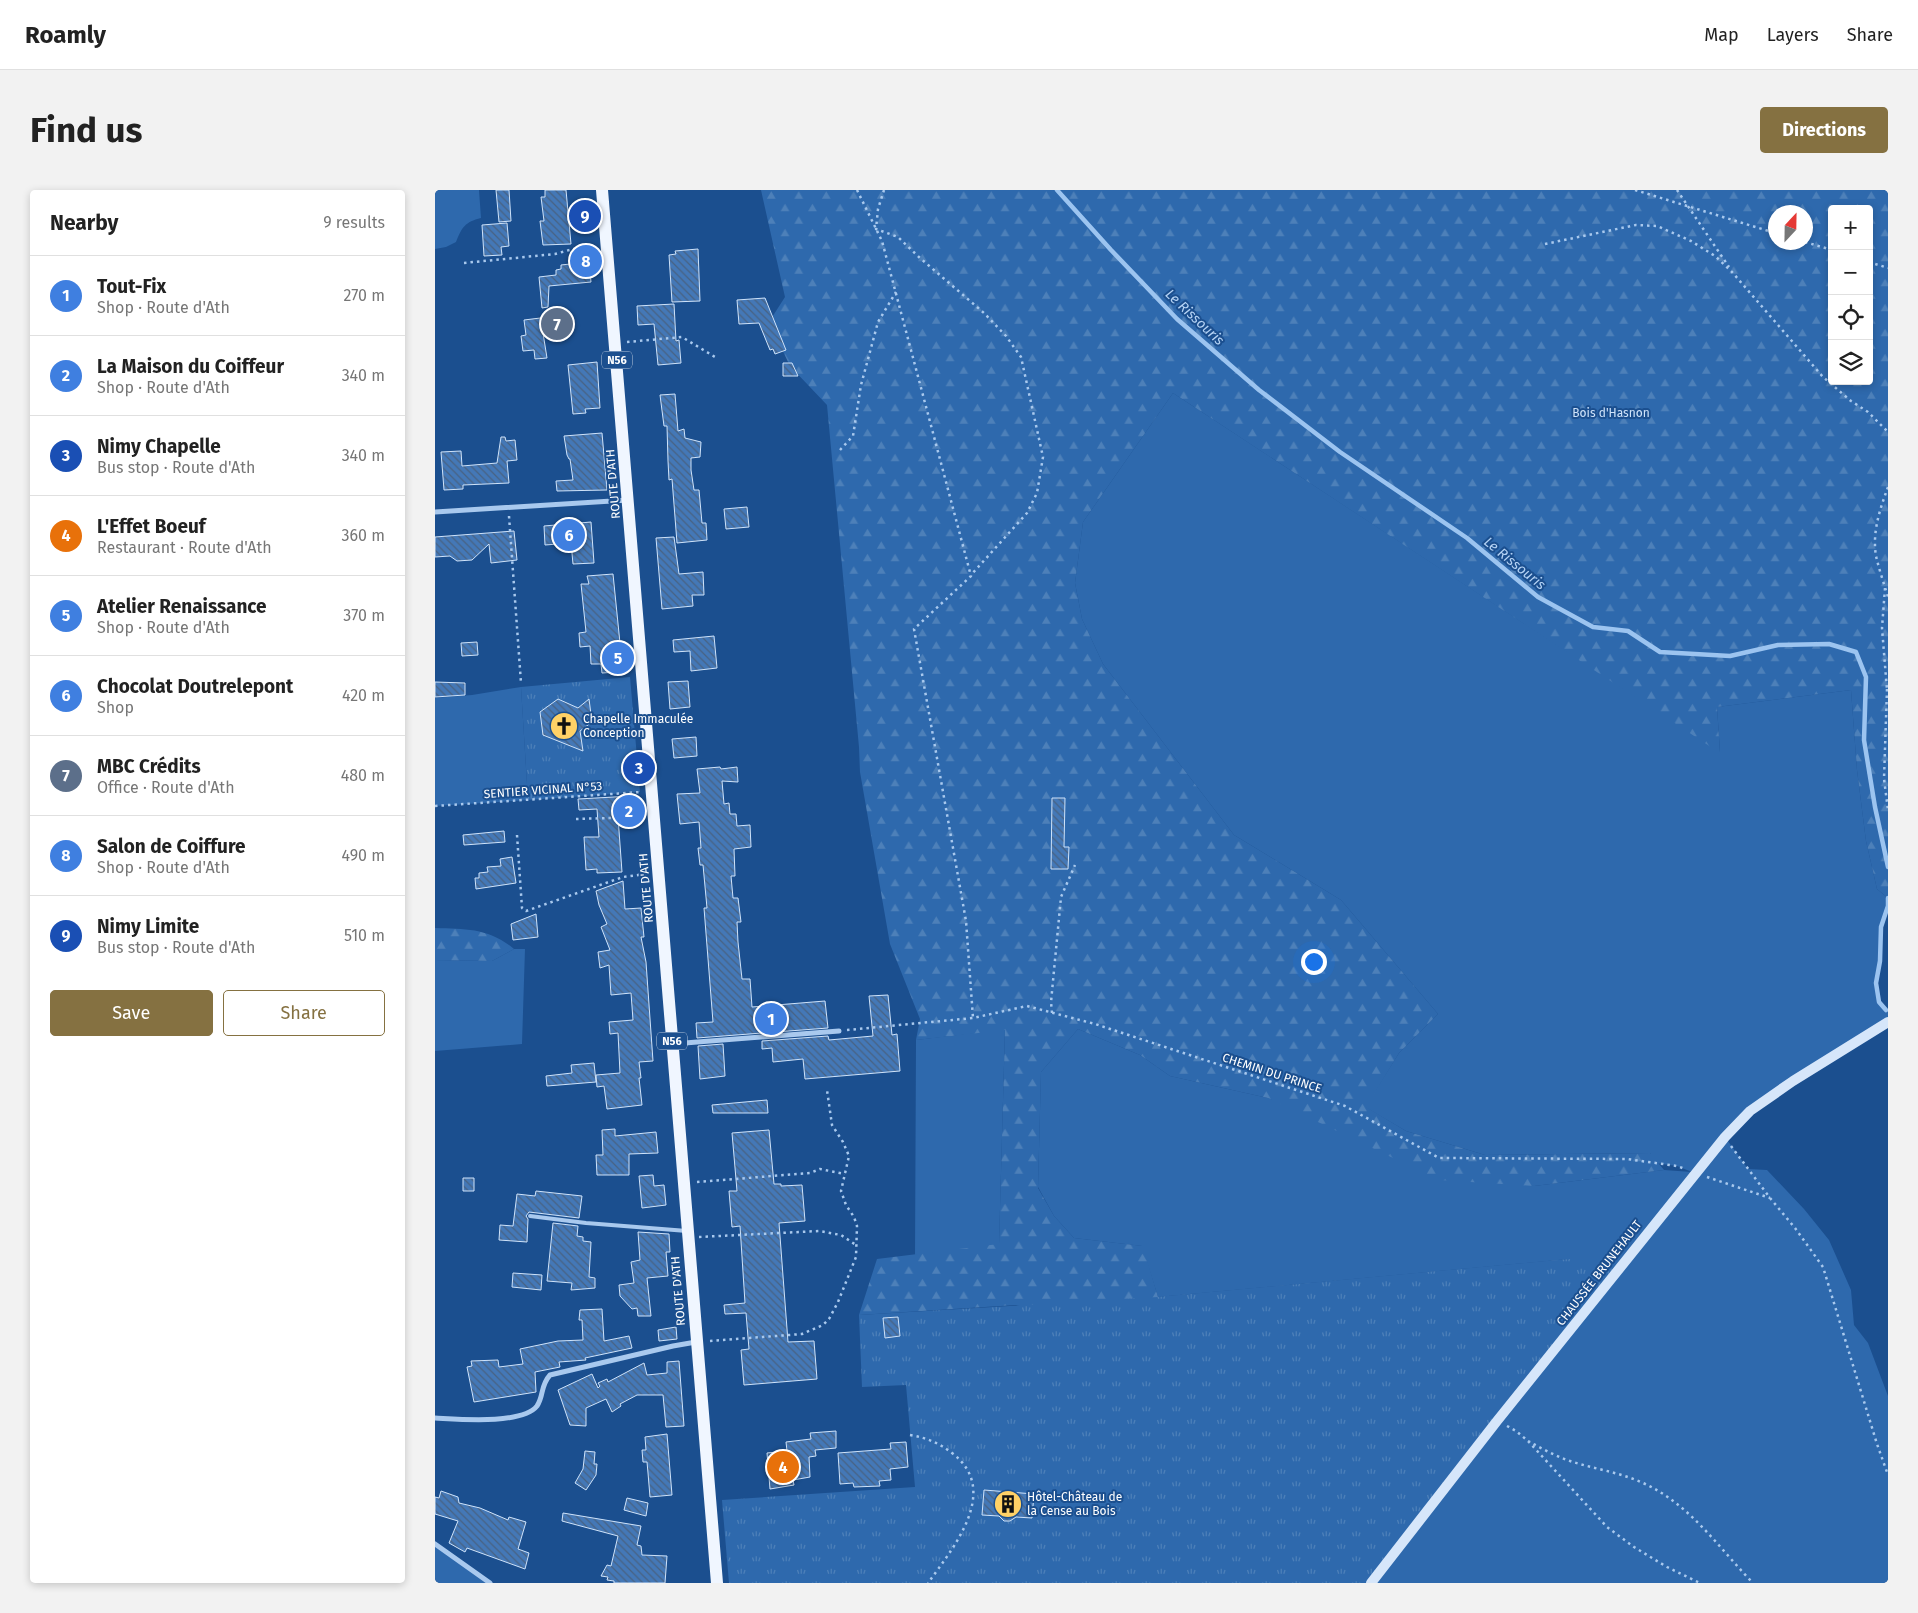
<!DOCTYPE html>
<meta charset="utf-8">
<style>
:root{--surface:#fff;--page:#f2f2f2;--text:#222;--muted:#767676;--line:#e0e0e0;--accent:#857141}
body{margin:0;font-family:"Fira Sans",sans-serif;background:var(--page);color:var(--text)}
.controls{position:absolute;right:15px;top:15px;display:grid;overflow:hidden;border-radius:5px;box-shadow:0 2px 8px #0003}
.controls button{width:45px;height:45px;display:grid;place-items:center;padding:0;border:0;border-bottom:1px solid var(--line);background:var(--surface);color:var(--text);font:25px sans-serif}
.compass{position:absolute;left:1333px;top:15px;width:45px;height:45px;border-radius:50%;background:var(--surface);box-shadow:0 2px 8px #0003;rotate:22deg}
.you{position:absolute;left:878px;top:771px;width:18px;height:18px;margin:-12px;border:4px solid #fff;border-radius:50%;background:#1a73e8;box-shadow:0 0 0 8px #1a73e833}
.badge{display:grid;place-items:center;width:32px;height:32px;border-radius:50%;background:var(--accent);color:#fff;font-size:16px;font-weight:700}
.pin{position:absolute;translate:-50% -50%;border:2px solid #fff;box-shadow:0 1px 5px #0006}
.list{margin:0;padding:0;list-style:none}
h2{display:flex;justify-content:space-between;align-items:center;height:65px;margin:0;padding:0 20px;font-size:21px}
h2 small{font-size:16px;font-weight:400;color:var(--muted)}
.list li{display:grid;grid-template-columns:32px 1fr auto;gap:15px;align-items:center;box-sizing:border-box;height:80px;padding:0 20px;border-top:1px solid var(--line)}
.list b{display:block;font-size:19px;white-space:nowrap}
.list p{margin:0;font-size:16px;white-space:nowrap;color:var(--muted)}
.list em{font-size:16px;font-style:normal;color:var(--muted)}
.actions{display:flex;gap:10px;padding:15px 20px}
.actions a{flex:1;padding:11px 0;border:1px solid var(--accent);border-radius:5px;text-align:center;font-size:18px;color:var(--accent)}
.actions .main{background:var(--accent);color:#fff}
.icon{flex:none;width:28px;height:28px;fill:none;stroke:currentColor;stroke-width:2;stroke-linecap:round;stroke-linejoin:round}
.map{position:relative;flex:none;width:1453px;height:1393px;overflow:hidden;border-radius:5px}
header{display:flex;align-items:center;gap:30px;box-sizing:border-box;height:70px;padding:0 25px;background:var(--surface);border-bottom:1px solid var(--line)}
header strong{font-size:24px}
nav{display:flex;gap:28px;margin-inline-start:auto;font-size:18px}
.intro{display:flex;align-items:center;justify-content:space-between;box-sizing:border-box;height:120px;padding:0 30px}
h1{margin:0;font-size:35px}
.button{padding:12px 22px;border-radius:5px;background:var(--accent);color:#fff;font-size:18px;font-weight:700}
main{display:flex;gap:30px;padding:0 30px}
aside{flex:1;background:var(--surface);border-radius:5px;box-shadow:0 2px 8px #0003}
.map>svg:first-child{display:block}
</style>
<header>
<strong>Roamly</strong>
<nav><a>Map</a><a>Layers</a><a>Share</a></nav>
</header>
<div class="intro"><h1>Find us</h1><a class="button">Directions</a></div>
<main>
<aside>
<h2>Nearby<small>9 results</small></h2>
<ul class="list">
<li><span class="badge" style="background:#3f7fe0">1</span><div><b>Tout-Fix</b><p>Shop · Route d'Ath</p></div><em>270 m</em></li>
<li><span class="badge" style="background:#3f7fe0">2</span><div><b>La Maison du Coiffeur</b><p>Shop · Route d'Ath</p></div><em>340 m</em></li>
<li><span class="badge" style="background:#1a4fb4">3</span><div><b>Nimy Chapelle</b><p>Bus stop · Route d'Ath</p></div><em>340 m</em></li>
<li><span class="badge" style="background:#e8710a">4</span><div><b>L'Effet Boeuf</b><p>Restaurant · Route d'Ath</p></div><em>360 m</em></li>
<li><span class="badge" style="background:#3f7fe0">5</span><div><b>Atelier Renaissance</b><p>Shop · Route d'Ath</p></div><em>370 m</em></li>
<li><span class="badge" style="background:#3f7fe0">6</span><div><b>Chocolat Doutrelepont</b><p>Shop</p></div><em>420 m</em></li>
<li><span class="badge" style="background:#5c6f8a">7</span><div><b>MBC Crédits</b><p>Office · Route d'Ath</p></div><em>480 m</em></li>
<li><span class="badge" style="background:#3f7fe0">8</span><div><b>Salon de Coiffure</b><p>Shop · Route d'Ath</p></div><em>490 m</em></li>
<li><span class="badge" style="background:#1a4fb4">9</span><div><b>Nimy Limite</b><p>Bus stop · Route d'Ath</p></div><em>510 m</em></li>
</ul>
<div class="actions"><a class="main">Save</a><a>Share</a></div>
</aside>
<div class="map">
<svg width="1453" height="1393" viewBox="0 0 1453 1393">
<defs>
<pattern id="forest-firs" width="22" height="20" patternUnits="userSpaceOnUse" patternTransform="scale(1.25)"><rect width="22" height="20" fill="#2e69ad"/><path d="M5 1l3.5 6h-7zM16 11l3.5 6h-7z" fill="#4d80b9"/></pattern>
<pattern id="park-tufts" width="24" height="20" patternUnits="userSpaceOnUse" patternTransform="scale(1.25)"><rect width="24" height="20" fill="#2e69ad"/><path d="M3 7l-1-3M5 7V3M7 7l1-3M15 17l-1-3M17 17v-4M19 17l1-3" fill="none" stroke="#4d80b9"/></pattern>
<pattern id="building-back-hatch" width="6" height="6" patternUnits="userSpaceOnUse" patternTransform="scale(1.25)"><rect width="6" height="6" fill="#4478b7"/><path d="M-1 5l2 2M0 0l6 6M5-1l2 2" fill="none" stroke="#486282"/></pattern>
</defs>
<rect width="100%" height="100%" fill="#1b4f8f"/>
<path fill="#2e69ad" d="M0,0h44l2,28c-16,4 -19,9 -25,24l-10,5 -11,2z
M738,203l547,359 -3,-45 134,-17 6,80 9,71 11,48 11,9c0,11 -6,20 -7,31 -1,10 0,21 -1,31 -2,22 -8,34 8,52v10l-95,59 -68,56 23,32 19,1 37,39 25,31 22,50 3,35 14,18 20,53v187h-517l198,-324 -411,38 -16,-51 -68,-8 -20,-22 -16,-29 3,-115 37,-43 62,26 30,21 98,22 266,88 130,-16 28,2 -15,-6 -22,-3 -5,-10 -165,2 -79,-24 -41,-24 34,-54 39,-39 -97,-114 -107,-65 -131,-171 -21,-45 -7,-36 8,-61z
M86,497l7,113 -93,6v-108l37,-3z
M79,759h11l-3,95 -87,7v-91l57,1z
M570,839l-6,216 -84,10 1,-215z
M0,1354l55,39h-55z"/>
<path fill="url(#forest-firs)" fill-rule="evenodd" d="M326,0h1127v708l-11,-9 -11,-48 -9,-71 -6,-80 -134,17 3,46 -547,-360 -90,129 -8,61 7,36 21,45 131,171 107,65 97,114 -39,39 -33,54 40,24 79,24 165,-2 14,17 -130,16 -95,-6 -171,-82 -98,-22 -30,-21 -62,-26 -37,43 -3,116 16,28 20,22 69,8 15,51 411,-38 -72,162 -481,-116 -157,10 18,-56 122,-15 6,-214 -89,10 4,-21 -30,-75 -30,-172 -1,-25 -32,-342 -37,-39 -21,-44 16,-25zM1397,19h37v172h-37zM1340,22h30v30h-30z
M0,738c31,1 54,0 79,21l-22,12 -57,-1z"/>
<path fill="url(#park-tufts)" d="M195,487l10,115 -112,8 -7,-113z
M1134,1069l50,9 -248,315h-642l-7,-83 193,-13 -9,-102 -44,2 -3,-72 299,-18z"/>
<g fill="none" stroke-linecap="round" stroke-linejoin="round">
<path stroke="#9cc4f0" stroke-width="4.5" d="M622,0l54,60 66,69 82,71 81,62 127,86 71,59 55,30 35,4 32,21 70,4 48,-11 51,-1 27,8 10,25 -2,63 11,67 13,60
M1451,820l-7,-8 -3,-19 4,-22 1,-34 7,-21v-8"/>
</g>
<path fill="url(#building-back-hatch)" stroke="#cfe3fa" d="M61,0h13l2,31 -12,1z
M110,0h21l5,54 -28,1 -3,-24h4l-3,-24h4z
M72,33l2,23 -8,1 1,8 -18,1 -2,-31z
M263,59l2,52 -28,1 -3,-47 7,-1 -1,-3z
M154,72l2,20 -42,4 -1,21 -6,1 -3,-31 17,-2v-5l5,-1v-4z
M330,108l21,52 -11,4 -2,-5 -3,1 -11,-27 -20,1 -2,-24z
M239,114l2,37 3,-1 2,23 -23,2 -4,-41 -16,1 -1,-19z
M130,125l1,15 -23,3 4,25 -12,1 -1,-9 -11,1 -2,-15 5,-1 -2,-15z
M162,172l3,46 -15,1 1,4 -13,1 -5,-49z
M348,173h9l6,13h-15z
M240,204l3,37 6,-2 1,9 16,4 -1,15 -9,1v12l3,20h5l3,33h4l1,17 -30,3 -5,-64 -3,1 -1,-19 -1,-35h-3l-4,-31z
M167,243l5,57 -50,1 -1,-10 17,-1 -3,-21h-1l-2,-4 -3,-19z
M66,247h4l1,4 9,-1 2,20 -10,1 2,22 -46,2v4l-19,1 -3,-38 20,-1 1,15 35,-3z
M312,317l2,20 -23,2 -2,-20z
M156,332l3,41 -21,1 -2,-21 -26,2 -1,-19z
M79,341l3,29 -26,3 -2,-19 -17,16 -15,1 -7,-5 -15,1v-20z
M239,347l5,37 24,-2 1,23h-12l1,11 -31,3 -6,-71z
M178,384l9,89h-4v9l-16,1 -1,-9h-10l-1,-18 -10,1 -1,-14 7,-1 -5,-48h8l-2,-8z
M279,446l3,32 -26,3 -1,-20 -16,1 -1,-12z
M42,452l1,13 -16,1 -1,-13z
M253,491l2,26 -20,2 -2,-27z
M0,492l30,1v12l-30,2z
M123,509l20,9 11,-9 3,23 -12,9 3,20 -40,-16 -3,-23z
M261,547l1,19 -23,2 -2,-19z
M285,577l1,2 16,-2 1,15 -16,-1 2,23 5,-1 1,11h6l1,12 13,-1 1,22 -17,2 1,27h-4l2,22h5l3,24h-4l1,20 4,37h8l2,28 73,-6 3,27 -131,10 -1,-15 17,-1 -9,-114h3l-4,-43h-3l-2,-17h3l-2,-26 -19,2 -3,-30 23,-1 -3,-24z
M197,606l1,20 -15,1 4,55 -25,1v-4l-11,1 -2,-33h15l-2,-28 -18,1 -1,-11z
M617,608h13l-1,49h5l-1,22h-17z
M69,641l1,11 -41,3 -1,-10z
M77,667l4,26 -40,6 -1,-11h4v-5l9,-1 -1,-5 14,-1 -1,-7z
M188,691l2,28 16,-1 3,29h-3l5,25 7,99 -14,1 2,16h-2l3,27 -35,4 -3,-23 -7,1 -1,-12 24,-2 -2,-40 -8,1 -1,-12 24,-2 -2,-27 -20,2 -2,-30 -9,3 -2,-16 12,-2 -9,-23 6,-3 -8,-19 -3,-14z
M101,724l2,23 -25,3 -2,-16z
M453,805l4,40 5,-1 3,37 -95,8 -2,-20 -30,3 -1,-14 -10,1v-8l66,-5 1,4 44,-4 -4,-40z
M288,854l2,32 -25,3 -2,-33z
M159,873l2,19 -49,4 -1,-10 26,-3 -1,-8z
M332,910l1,13h-55l-1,-8z
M180,939v7l41,-4 2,21 -29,1v21h-32l-1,-20h7l-1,-25z
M334,940l5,54h7v2l21,-1 3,36 -26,2 9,119 26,-1 3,38 -73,6 -3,-35 8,-1 -3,-36 -21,1 -1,-9 21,-2 -5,-77 -8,1 -3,-36h8l-5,-58z
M218,985l1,11 10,-1 2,20 -24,3 -3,-32z
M28,988h11v13h-11z
M101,1001l46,5 -3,22 -50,-6 -3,4 2,3 -1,23 -28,-2 1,-15 13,1 4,-32 18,2z
M118,1033l25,3 -1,10 6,1v4l8,1 -2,35 6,1v10l-24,2 1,-7 -25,-2z
M203,1042l31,2 1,18h-4l2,24 -21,2 4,38h-13l-1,-8 -5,1 -12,-13 -1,-11 15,-2 -3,-21 9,-2z
M78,1083l29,2 -1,15 -29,-3z
M167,1119l2,32 25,-5 3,12 -47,10 1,2 -27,2 1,5 -25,5 1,20 -62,10 -7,-35 5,-1 -1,-5 27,-1 1,7 24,-3 -3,-15 38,-8 25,-1 -1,-20h-3l1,-10z
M463,1127l2,19 -15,2 -2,-20z
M241,1137l1,12 -18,2 -1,-11z
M244,1171l5,65 -18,1 -3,-32h-26l-17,9 1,2 -9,6 -6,-13 -20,9v18l-16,-1 -12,-35 34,-16 6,14 2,-2 -2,-3 9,-4 1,3 36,-19 3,12 20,-2v-11z
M401,1241v17l-21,2 1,6 -7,1 1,20 -17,3 1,5 -24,4 -3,-36 20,-2 -1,-9 25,-3 -1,-6z
M232,1244l5,61 -22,2 -2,-24 -1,-11h-4l-1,-12h4l-1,-13z
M471,1252l2,25 -18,2 1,11 -12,1 1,5 -26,1 -1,-4 -13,1 -2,-31 53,-4 -1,-6z
M150,1261l10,1 -1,12h3l-1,11 -10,15 -11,-7 8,-14z
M549,1300l50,4 -2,24 -16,-1 -6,4h-6l-5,-5 -17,-1z
M6,1301l17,6 1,6 21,5 28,12 1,-3 17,5 -8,27 11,4 -4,16 -58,-21 -2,4 -16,-9 9,-22 -23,-7v-17l4,1z
M192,1308l21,5 -2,13 -22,-6z
M128,1323l78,13 -4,19 4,1 1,9 25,1 -2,27h-51v-2l-7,-1 1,-3 -7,-1 6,-11 4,1 7,-30 -56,-15z"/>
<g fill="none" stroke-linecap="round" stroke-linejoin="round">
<path stroke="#a9c9ee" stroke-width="2.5" stroke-dasharray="2.5 4" stroke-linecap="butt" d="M422,0l25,51 89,335 -57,53 52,292 7,97
M449,0l-6,19 -2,20 22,8 22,21 64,55 22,23 15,21 22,100 -6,36 -10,20 -56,62
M1200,0l140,43
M1242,0l52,77
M1370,52l27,8
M1110,54l91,-19 21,1 34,15 24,15 17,16 91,105 28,24 17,11 20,20
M1434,72l19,6
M29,73l91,-9 18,-5 21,-2
M192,152l55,-5 33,20
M405,260l13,-14 8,-51 17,-63 18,-30
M1453,297c-8,22 -16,45 -12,69 3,13 8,28 12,41
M74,326l12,167
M1450,398l-3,40 5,62
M1452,499l-3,90 4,31
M0,616l206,-14
M141,629l66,-2
M82,645l5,73 4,3 97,-34 23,-3
M617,823l-1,-11 10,-105 14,-32
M412,840l126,-12 54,-12 68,18 250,82 94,52 188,1 50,7 8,3
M1296,956l39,52 25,30 28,39 54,177 11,31
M1272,987l63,21
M262,992l113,-9 10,-4 25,5
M264,1047l120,-6 22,4 15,10
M275,1151l92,-7 21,-9 6,-6 9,-17 18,-45 1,-31 -3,-9 -8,-12 -5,-14 8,-35 -6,-14 -11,-17 -5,-35
M1072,1236l9,5 12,10 79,86 27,20 33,20 33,16
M475,1245c17,3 29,8 42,18 49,37 2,94 -24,130
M1093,1251c13,7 27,15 42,20 24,8 49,11 73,22 47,21 75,64 110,100"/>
<path stroke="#a9c9ee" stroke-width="4" d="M95,1026l56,7 101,8"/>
<path stroke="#a9c9ee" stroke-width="5" d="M0,322l193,-12
M237,854l167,-13
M0,1228c22,1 87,7 102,-12 7,-10 3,-20 13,-31l123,-29 23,-4
M0,1354l55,39"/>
<path stroke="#d6e6fa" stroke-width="10" d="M936,1393l126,-162 228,-284 25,-26 43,-30 95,-59"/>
<path stroke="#f0f6ff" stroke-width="12" d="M167,0l115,1393"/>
</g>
<defs>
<symbol id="church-disc" viewBox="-11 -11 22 22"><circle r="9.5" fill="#ffd166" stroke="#1b4f8f"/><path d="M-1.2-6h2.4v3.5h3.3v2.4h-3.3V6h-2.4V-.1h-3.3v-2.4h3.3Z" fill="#111"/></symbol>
<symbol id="building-disc" viewBox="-11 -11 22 22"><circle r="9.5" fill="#ffd166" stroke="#1b4f8f"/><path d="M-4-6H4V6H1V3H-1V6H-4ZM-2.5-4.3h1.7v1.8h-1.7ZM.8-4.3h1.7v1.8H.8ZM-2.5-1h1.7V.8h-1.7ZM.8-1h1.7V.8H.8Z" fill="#111"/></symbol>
</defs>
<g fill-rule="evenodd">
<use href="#church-disc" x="113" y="520" width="32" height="32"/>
<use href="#building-disc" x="557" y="1298" width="32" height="32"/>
</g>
<g text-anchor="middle" stroke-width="4" stroke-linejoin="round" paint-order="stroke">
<g fill="#1b4f8f" stroke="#bbcadd" stroke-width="1">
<rect x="167" y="161.5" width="30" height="17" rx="4"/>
<rect x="222" y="842.5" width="30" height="17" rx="4"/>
</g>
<g font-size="11" font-weight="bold" fill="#fff">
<text x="182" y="174">N56</text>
<text x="237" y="855">N56</text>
</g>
<g font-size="12" fill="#cfe3fa" stroke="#1b4f8f">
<text x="1176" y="227">Bois d'Hasnon</text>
</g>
<g font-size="12" fill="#fff" stroke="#1b4f8f">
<text transform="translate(178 294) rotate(-95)" y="4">ROUTE D'ATH</text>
<text transform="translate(108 600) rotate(-4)" y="4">SENTIER VICINAL N°53</text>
<text transform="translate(211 698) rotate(-95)" y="4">ROUTE D'ATH</text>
<text transform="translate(837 883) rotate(18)" y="4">CHEMIN DU PRINCE</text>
<text transform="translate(1164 1083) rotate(-52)" y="4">CHAUSSÉE BRUNEHAULT</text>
<text transform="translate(243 1101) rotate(-95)" y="4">ROUTE D'ATH</text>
</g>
<g font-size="12" fill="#fff" stroke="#1b4f8f" text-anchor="start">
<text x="148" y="533">Chapelle Immaculée<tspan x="148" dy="14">Conception</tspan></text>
<text x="592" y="1311">Hôtel-Château de<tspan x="592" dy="14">la Cense au Bois</tspan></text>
</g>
<g font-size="14" font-style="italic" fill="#b5d3f5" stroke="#1b4f8f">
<text transform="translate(760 127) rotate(43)" y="5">Le Rissouris</text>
<text transform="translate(1080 373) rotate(39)" y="5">Le Rissouris</text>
</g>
</g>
</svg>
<div class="controls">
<button>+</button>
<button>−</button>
<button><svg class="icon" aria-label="locate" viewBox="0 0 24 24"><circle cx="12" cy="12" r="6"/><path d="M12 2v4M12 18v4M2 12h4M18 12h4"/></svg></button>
<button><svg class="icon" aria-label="layers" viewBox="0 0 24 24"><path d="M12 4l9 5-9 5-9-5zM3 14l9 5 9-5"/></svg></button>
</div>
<svg class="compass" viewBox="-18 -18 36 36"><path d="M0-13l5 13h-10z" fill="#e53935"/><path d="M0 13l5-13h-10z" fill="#767676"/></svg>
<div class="you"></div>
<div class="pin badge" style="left:336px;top:829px;background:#3f7fe0">1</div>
<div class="pin badge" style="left:194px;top:621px;background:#3f7fe0">2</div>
<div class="pin badge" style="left:204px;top:578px;background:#1a4fb4">3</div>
<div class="pin badge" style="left:348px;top:1277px;background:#e8710a">4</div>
<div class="pin badge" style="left:183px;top:468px;background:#3f7fe0">5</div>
<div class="pin badge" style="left:134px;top:345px;background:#3f7fe0">6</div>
<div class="pin badge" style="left:122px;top:134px;background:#5c6f8a">7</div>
<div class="pin badge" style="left:151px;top:71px;background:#3f7fe0">8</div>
<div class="pin badge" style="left:150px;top:26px;background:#1a4fb4">9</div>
</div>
</main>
